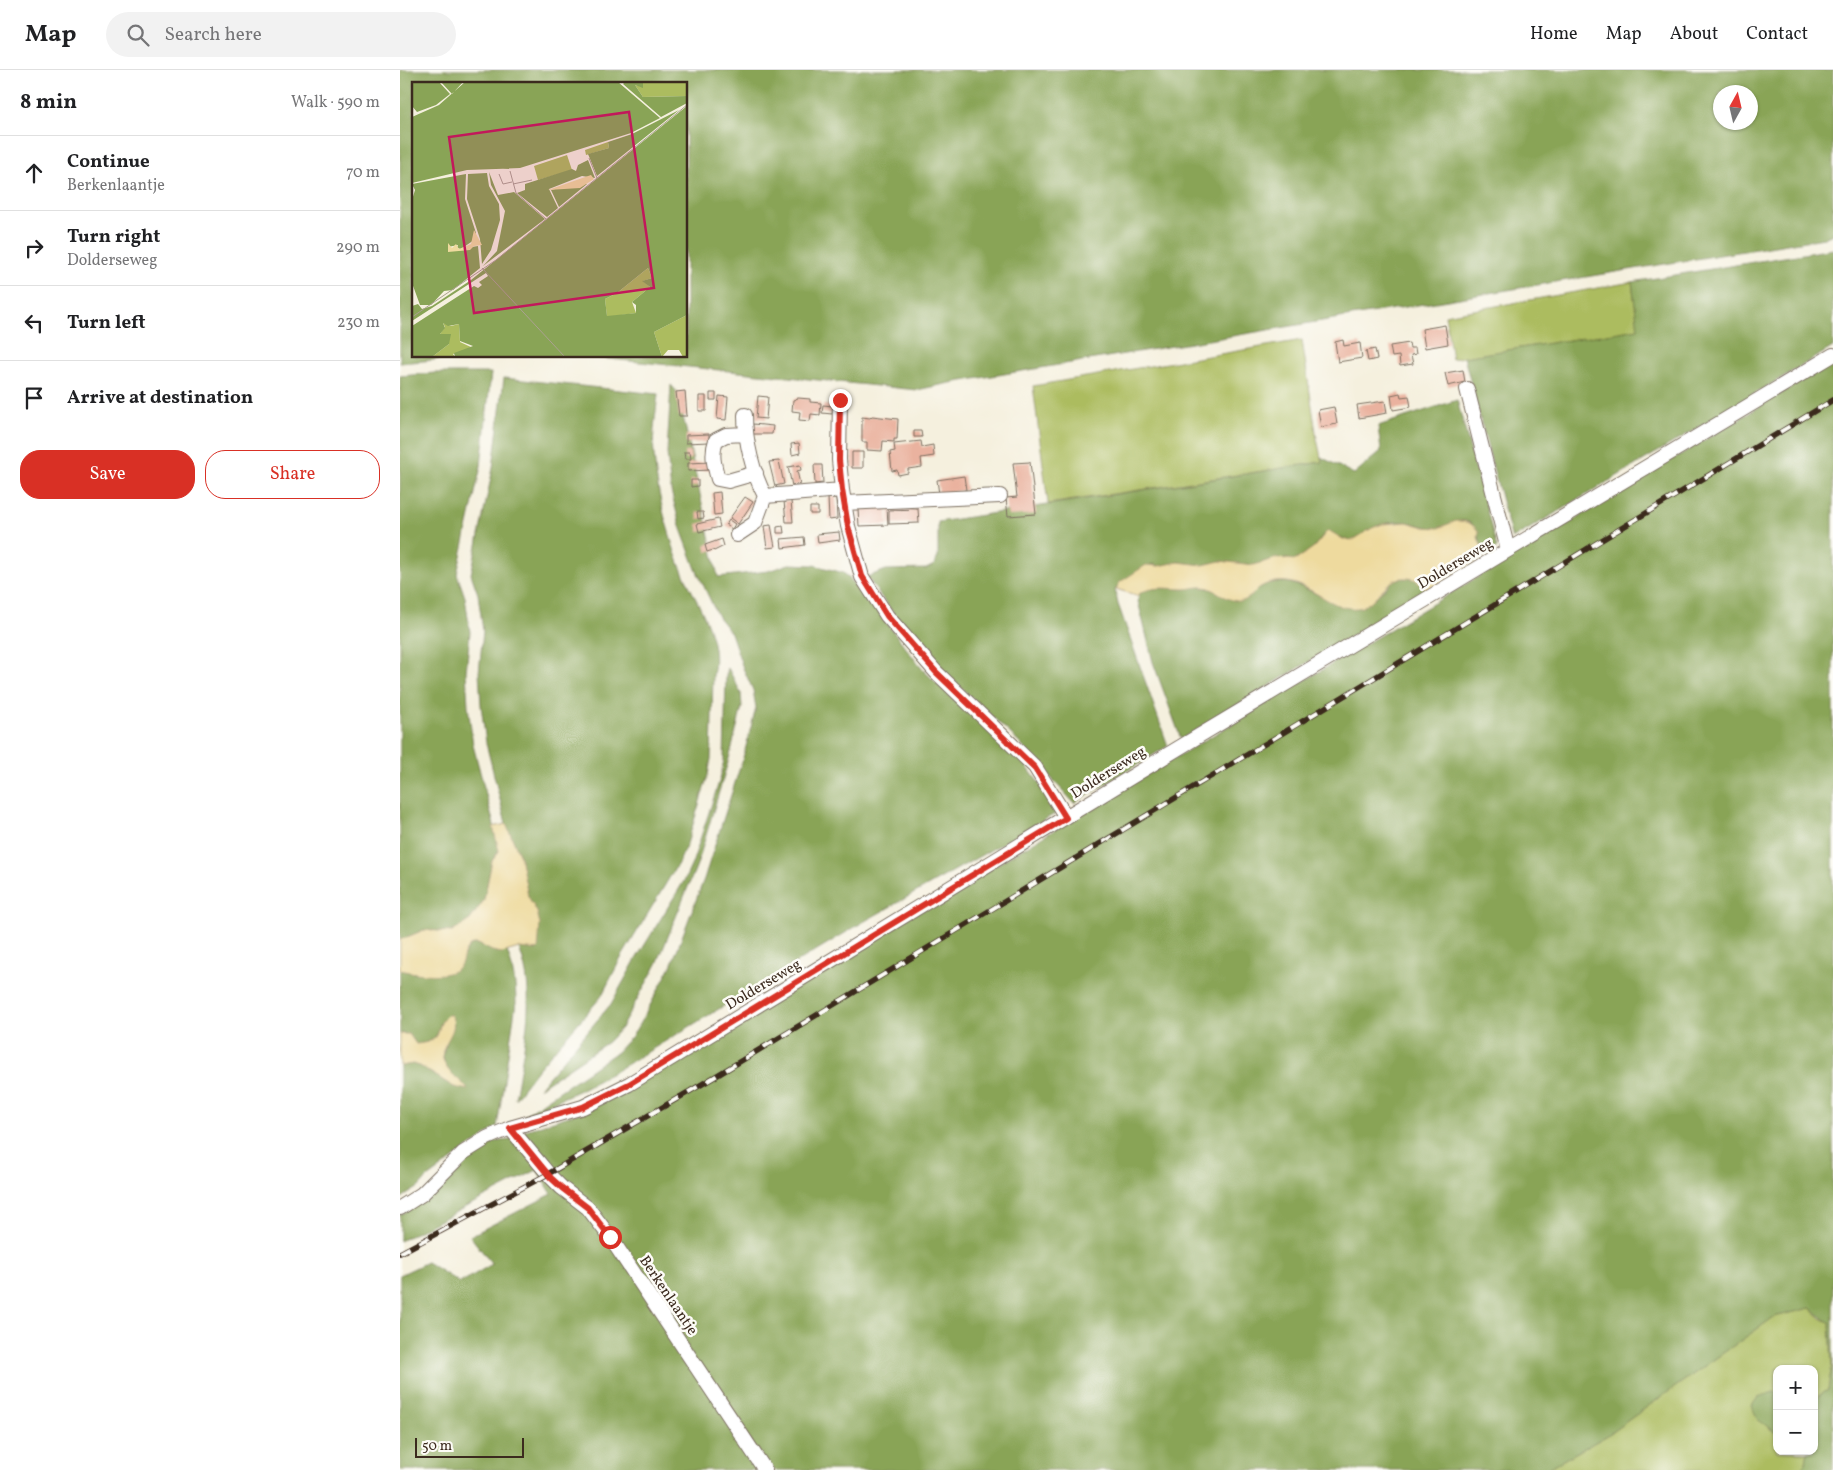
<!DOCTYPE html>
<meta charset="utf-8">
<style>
:root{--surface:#fff;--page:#f2f2f2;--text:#202124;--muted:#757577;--line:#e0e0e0;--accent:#d93025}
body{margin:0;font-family:Vollkorn,serif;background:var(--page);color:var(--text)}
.controls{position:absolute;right:15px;bottom:15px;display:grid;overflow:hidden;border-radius:10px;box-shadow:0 1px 4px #0004}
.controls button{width:45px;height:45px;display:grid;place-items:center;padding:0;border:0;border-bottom:1px solid var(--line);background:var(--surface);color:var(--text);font:25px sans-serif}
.compass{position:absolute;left:1313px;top:15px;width:45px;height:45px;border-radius:50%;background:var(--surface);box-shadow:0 1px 4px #0004;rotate:8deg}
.scale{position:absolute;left:15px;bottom:12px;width:109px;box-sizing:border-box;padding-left:5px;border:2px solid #3b2a1e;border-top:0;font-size:14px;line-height:18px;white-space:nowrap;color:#3b2a1e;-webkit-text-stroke:4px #fdfcf7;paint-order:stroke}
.stop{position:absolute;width:15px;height:15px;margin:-11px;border:4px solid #d93025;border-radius:50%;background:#fff}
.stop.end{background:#d93025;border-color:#fff;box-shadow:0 1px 5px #0008}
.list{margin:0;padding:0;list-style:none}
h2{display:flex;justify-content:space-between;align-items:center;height:65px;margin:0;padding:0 20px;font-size:21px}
h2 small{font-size:16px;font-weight:400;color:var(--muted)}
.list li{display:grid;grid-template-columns:32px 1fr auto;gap:15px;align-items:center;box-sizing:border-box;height:75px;padding:0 20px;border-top:1px solid var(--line)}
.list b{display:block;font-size:19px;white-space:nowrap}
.list p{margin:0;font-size:16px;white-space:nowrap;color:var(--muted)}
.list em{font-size:16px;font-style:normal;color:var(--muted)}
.actions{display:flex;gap:10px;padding:15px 20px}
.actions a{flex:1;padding:11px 0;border:1px solid var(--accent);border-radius:20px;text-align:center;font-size:18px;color:var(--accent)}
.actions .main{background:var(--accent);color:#fff}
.icon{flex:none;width:28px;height:28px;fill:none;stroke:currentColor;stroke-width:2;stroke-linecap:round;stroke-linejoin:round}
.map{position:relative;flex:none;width:1433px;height:1400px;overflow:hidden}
header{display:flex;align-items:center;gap:30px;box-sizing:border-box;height:70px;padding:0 25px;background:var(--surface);border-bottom:1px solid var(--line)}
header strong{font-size:24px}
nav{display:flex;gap:28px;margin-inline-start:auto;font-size:18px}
.search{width:350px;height:45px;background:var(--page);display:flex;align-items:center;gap:12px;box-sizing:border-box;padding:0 18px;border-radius:28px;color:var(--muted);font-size:19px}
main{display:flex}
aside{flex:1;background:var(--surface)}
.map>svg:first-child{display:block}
</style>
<header>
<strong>Map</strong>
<div class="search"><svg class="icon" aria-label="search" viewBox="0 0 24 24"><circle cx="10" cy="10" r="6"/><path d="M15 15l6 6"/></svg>Search here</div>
<nav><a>Home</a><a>Map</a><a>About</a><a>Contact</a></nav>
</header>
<main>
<aside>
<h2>8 min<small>Walk · 590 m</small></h2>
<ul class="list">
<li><svg class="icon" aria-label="ahead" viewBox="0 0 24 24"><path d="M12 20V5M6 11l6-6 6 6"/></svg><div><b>Continue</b><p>Berkenlaantje</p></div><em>70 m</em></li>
<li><svg class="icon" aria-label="right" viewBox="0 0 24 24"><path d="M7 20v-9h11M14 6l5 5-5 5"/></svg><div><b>Turn right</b><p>Dolderseweg</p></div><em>290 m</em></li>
<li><svg class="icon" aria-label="left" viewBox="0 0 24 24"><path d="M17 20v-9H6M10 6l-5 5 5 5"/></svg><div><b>Turn left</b></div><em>230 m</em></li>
<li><svg class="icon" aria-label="arrive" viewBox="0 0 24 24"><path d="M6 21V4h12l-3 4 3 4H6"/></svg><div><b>Arrive at destination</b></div></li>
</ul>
<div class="actions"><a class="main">Save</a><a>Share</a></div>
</aside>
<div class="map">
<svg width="1433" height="1400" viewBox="0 0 1433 1400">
<rect width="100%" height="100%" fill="#fdfcf7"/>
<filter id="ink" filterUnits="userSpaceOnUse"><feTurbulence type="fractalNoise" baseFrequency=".02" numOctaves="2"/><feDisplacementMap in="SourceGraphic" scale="10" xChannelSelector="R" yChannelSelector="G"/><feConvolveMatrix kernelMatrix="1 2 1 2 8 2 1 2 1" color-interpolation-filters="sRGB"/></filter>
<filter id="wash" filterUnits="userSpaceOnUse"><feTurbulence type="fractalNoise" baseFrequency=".0096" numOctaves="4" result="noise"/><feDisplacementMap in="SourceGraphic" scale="20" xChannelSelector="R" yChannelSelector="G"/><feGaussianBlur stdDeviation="1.12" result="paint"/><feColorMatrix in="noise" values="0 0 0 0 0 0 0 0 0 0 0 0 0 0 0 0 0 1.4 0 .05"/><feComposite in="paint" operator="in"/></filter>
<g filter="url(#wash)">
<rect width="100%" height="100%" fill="#f5f0de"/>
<path fill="#acbc5f" stroke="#74733e" d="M1232,212l7,47 -187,30 -7,-44z
M902,270l15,99 5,23 -274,42 -15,-118z
M1410,1238l11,10 9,5 2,42 -4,25 -14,9v-30h-37v24l-3,-1 -5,36 8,5v18l31,1 -2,11 -7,7h-254l61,-34 168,-119z"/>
<path fill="#89a456" stroke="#62673a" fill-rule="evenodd" d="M0,0h1433v164l-9,4c-292,47 -582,97 -874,145l-33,7 -337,-34h106v-272h-272v272h44l-24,4 -34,3zM1320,22h30v30h-30z
M1433,179v98l-321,192 -48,-182 174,-28 -6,-47z
M1433,292v1108h-34l7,-7 2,-12h6v-52l14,-9 4,-25 -2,-42 -20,-15 -36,9 -168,119 -61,34h-1145v-195l27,-13 33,21 32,-19 -22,-28 82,-42 -15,-24 -137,71v-26l25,-15 42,-44 23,-14 20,-2 19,-11 55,-18 974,-582z
M35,303h56l-10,93 -24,108 8,23 5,35 -4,40 2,34 5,39 27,103 -8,13 -8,39 -14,20 -18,12 -28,-2 -24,10v-564z
M104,308l154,16c-2,20 -6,40 -4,60 2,27 7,53 15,78 4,15 9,30 15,43 15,32 37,64 29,100l-2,84 -3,16 -21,69 -7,16 -60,100 -19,37 -64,73 -22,29c8,-50 23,-102 4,-151l19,2 -1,-38 -9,-16 -8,-40 -14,-32 -20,-81 -5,-38 -2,-32 4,-42 -5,-37 -7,-20 22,-106z
M271,315l7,8 40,184 50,-6 21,-7 25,1 30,8 22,23 57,74 33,31 63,55 41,55 -195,110 -249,150 -36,19 -57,26 94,-64 15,-16 15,-25 24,-45 33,-87 39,-121 13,-50 -3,-18 -10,-22 -12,-35 -13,-16 -22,-48 -15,-40 -10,-38 -4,-38z
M1057,330l40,148 -12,7c-3,-6 -7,-25 -11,-29 -11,-12 -24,0 -36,2 -11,1 -21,-5 -31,-6 -7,-1 -16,0 -23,2 -12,2 -21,11 -31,16 -11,-1 -20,-5 -30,-5l-9,12 -18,13 -19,-2 -23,7 -34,-4 -17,4 -25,-3 -19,4 -7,-2 -32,18 -5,8 3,14 50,142 -94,57 -62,-68 -70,-65 -52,-61 -23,-32 19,-7 40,-1 8,-4 4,-8v-35l384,-60 -1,-5 33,17 27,-23 -3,-25z
M1003,508c14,0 15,2 23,13l-245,148 -28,-77 -15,-61 1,-7 8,-5 20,-1 18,1 11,-3 15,3 10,5 26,5 11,-10 8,-5 11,-2 13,1 12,4 39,19 33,-7 20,-19z
M328,598l13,25 1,14 -12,48 -32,107 -41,102 -36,64 -13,14 -69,46 72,-84 25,-45 48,-78 8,-17 28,-85 4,-19 2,-84z
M72,874c12,-1 22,13 35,7 6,17 9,34 9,52l-19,124 -70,51 -8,9 -19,12v-133l13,-2 7,2 34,21 7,-5c-14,-10 -23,-23 -14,-39l-7,-20c-1,15 -10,20 -24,21l-3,-5 -9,-6 -4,1v-64l14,3 42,-3c7,-9 7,-18 16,-26z
M1374,1322l3,1v40l-20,-14 -5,-13 6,-9z"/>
<path fill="#eeda9e" stroke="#94825e" d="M1056,451c10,0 17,2 23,11l-1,5 7,18 -59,36c-6,-9 -10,-13 -21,-13 -20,0 -26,22 -43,29 -6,2 -13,1 -19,0 -19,-6 -35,-22 -55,-25 -10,-1 -20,0 -29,6 -7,6 -12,15 -22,13 -10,-1 -18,-9 -28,-13 -10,-3 -16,1 -25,1 -15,0 -32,-4 -45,5v2l-23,-7 4,-7 26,-17 13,1 19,-4 25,3 17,-4 34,4 23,-7 19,2 18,-13 14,-17 15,9 10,1 19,-12 10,-4 25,-2 18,5 13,1z
M106,754l14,32 8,40 9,16 3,12 -2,26 -19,-2 -17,5 -10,-2 -14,-7h-6c-10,9 -7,11 -11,20 -9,17 -47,9 -61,6v-30l24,-10 28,2 18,-12 14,-20 8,-39 7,-10 -6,-24z
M47,945h4c10,17 -12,28 -8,44 4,16 18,19 25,31l-14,-3 -34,-21 -7,-2 -13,2v-32h9l7,10c32,-3 16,-16 31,-29z"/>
<g id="blocks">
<path fill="#eab29f" d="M1045,255l3,19 -23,4 -3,-19z
M943,270l1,6 16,-3 2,15 -24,4 -3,-20z
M1009,273l1,5h5l1,6 -5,1 2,9 -13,2 -1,-10 -7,1 -2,-11z
M975,279l2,10 -9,2 -2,-10z
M1063,300l2,12 -17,4 -3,-13z
M285,321l2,25h-8l-3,-24z
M310,323h6v7h-6z
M1000,323l1,4 8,-1 2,11 -18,3 -2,-15z
M299,326h7v15h-7z
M319,326l9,1 -2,23 -9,-1z
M358,326l10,1 -2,22 -10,-1z
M398,328l12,1v3l11,1 -1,12 -9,-1 -1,7 -11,-1 1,-8 -8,-1 1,-11z
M985,331l2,12 -28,5 -2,-13z
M423,335l10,1 -1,8 -10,-1z
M934,337l3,17 -16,3 -3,-17z
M472,346l26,3 -1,20h-3v3l-11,-1 -1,10 -15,-1v-8h-5v-25l8,1z
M353,354l20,2 -1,8h-20z
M514,361h7l1,6h-8z
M309,364v8l-23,1v-8z
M521,371l1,6 11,-2 1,11 -13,2 1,9 -14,2v4l-10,2 -1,-5 -5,1 -2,-19 5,-1 -1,-7z
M399,373l1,10 -8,2 -1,-11z
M284,382h6l1,7h-6z
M452,382h11v16h-11z
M379,391l5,23 -9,2 -6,-24z
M311,392v8l-23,1v-8z
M630,392l6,52 -28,2 -2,-18 11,-1 -4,-34z
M400,395l1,5 -4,1 3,13 -8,2 -4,-19z
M414,395h8l1,18 -8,1z
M564,406l2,14 -27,4 -2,-14z
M291,410h7v6l-7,1z
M320,422l2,22 -8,1 -2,-22z
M436,426l1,23 -8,1 -1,-23z
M345,427l8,5 -15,22 -8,-6z
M384,431h7l2,21h-7z
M410,437h8v7h-8z
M487,437l1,18 -29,1 -1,-17z
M518,439l1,14 -30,1v-14z
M297,442h6l1,6 -6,1z
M318,449l2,8 -21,5 -2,-8z
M329,450l6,4 -3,5 -6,-4z
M371,455l4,22 -8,1 -3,-22z
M383,456l1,7h-7v-6z
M439,462l1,8 -22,3 -1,-9z
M404,467l1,8 -23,3 -1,-9z
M322,469l2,7 -10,5 -1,-1 -6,2 -2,-7z"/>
</g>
</g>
<g filter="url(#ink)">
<use href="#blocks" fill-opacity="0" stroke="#7c6f61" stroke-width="1"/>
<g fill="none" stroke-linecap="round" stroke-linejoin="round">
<defs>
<path id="minor" d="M1067,319l41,161
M440,330l-1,60 3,30 6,36 14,51 25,39 49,56 99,95 31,50
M345,345c0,25 8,59 20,81l77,-6
M345,364l-19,1 -10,5c-5,14 -2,25 2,39l10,2 28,-8
M444,433l156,-7
M337,465l18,-12 10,-27
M110,1058l41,49 11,11 26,20 22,29 155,233
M0,1138l22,-14 41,-41 24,-15 23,-10 73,-21 46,-23 548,-335 656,-394"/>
</defs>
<use href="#minor" stroke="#7c6f61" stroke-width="16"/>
<use href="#minor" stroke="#fff" stroke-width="14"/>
<defs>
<path id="rail" d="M0,1183l148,-79 168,-98 1117,-676"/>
</defs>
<use href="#rail" stroke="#3b2a1e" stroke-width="5.5"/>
<use href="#rail" stroke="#fdfcf7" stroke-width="4" stroke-dasharray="11" stroke-linecap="butt"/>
</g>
</g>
<g fill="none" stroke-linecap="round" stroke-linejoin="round" filter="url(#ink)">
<path stroke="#d93025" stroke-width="6" d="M210,1167l-22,-29 -26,-20 -11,-10 -41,-50 73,-21 46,-23 437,-266 -31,-50 -99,-96 -49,-56 -25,-40 -14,-50 -6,-36 -3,-30 1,-60"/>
</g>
<g text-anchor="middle" stroke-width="5" stroke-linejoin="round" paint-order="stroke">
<g font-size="15" fill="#3b2a1e" stroke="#fdfcf7">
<text transform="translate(1055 493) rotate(-31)" y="5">Dolderseweg</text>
<text transform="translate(708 702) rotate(-32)" y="5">Dolderseweg</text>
<text transform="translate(363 914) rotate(-31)" y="5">Dolderseweg</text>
<text transform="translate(269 1225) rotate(56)" y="5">Berkenlaantje</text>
</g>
</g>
<g transform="translate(12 12)">
<rect width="275" height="275" fill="#f5f0de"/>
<path d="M231,0h44v14l-44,1 -8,-12 8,2zM196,60l1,6 -23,7 -1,-5zM155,73l5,15 -34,10 -4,-14zM236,186l4,10 -9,3 7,6 -18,15 4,11 -29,4 -2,-18 12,-6zM275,233v42h-4l-4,-7h-11l-6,7 -8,-25zM31,241l8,3 8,-2 1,18 13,6 -20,6 2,3h-23l17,-13 -9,-10 5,-7z" fill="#acbc5f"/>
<path d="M0,0h27l11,12 -14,11 -19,7 -5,-6zM29,0h22l-11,12zM53,0h153l42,36 -29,15 -111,35 -53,2 -55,13v-66l27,-12zM213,0h18v6l-8,-3 8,12 44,-1v7l-26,14 -38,-33zM275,24v209l-33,17 8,25h-207l-1,-4 19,-7 -13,-5 -1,-17 -11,2 -5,-3 2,5 -5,6h11l-2,10 -17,13h-20v-31l62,-40 4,2 4,-3 -3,-3 9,-6 -2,-3 -74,48v-15l6,-2 4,5 10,-3 39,-26zM236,186l4,10 -10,3 8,6 -18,15 4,3v8l-29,3 -2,-17 12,-6zM267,28l-82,66 -9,-22 21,-6 -1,-6 24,-8zM176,78l7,18 -13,-2 -33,13 9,19 -11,9 -30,-24 8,-3v-6l47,-15 4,2 2,-6zM77,90l9,23 16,-3 31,27 -62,47 14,-15 8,-40 -14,-26zM75,91l2,13 10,18 1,16 -9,30 -9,14 -2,-25 -13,-40 1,-25zM54,92l-1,25 11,34 -2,7 -13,9 -4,-1 1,-3 -10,2v4l30,-5 2,22 -27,22 -9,1 -13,14h-11l-8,-22v-83l3,-10 -3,-6zM171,102h4l-28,23 -8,-17 17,-4 12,1z" fill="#89a456" fill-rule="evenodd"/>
<path d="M179,93l3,4 -14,9 -32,2zM62,148l8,15 -8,1 -4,4 -22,2v-9l4,5 4,-4 3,5 12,-5z" fill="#eeda9e"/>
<path fill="none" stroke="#aba191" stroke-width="1" d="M177,76l8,20M98,89l6,22 30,26M87,92l4,10 9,-2M101,102l19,-4M70,186l83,89M0,235l84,-57 191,-155"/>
<path fill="#c2185b" fill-opacity="0.15" stroke="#c2185b" stroke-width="2.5" d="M217,30l25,176 -180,25 -25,-176z"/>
<rect width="275" height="275" fill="none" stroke="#3b2a1e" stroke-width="2.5"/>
</g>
</svg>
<div class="controls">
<button>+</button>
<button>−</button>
</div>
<svg class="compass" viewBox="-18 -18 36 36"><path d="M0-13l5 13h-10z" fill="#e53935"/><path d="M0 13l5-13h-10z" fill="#757577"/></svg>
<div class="scale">50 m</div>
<div class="stop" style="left:210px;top:1167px"></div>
<div class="stop end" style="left:440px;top:330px"></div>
</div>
</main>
